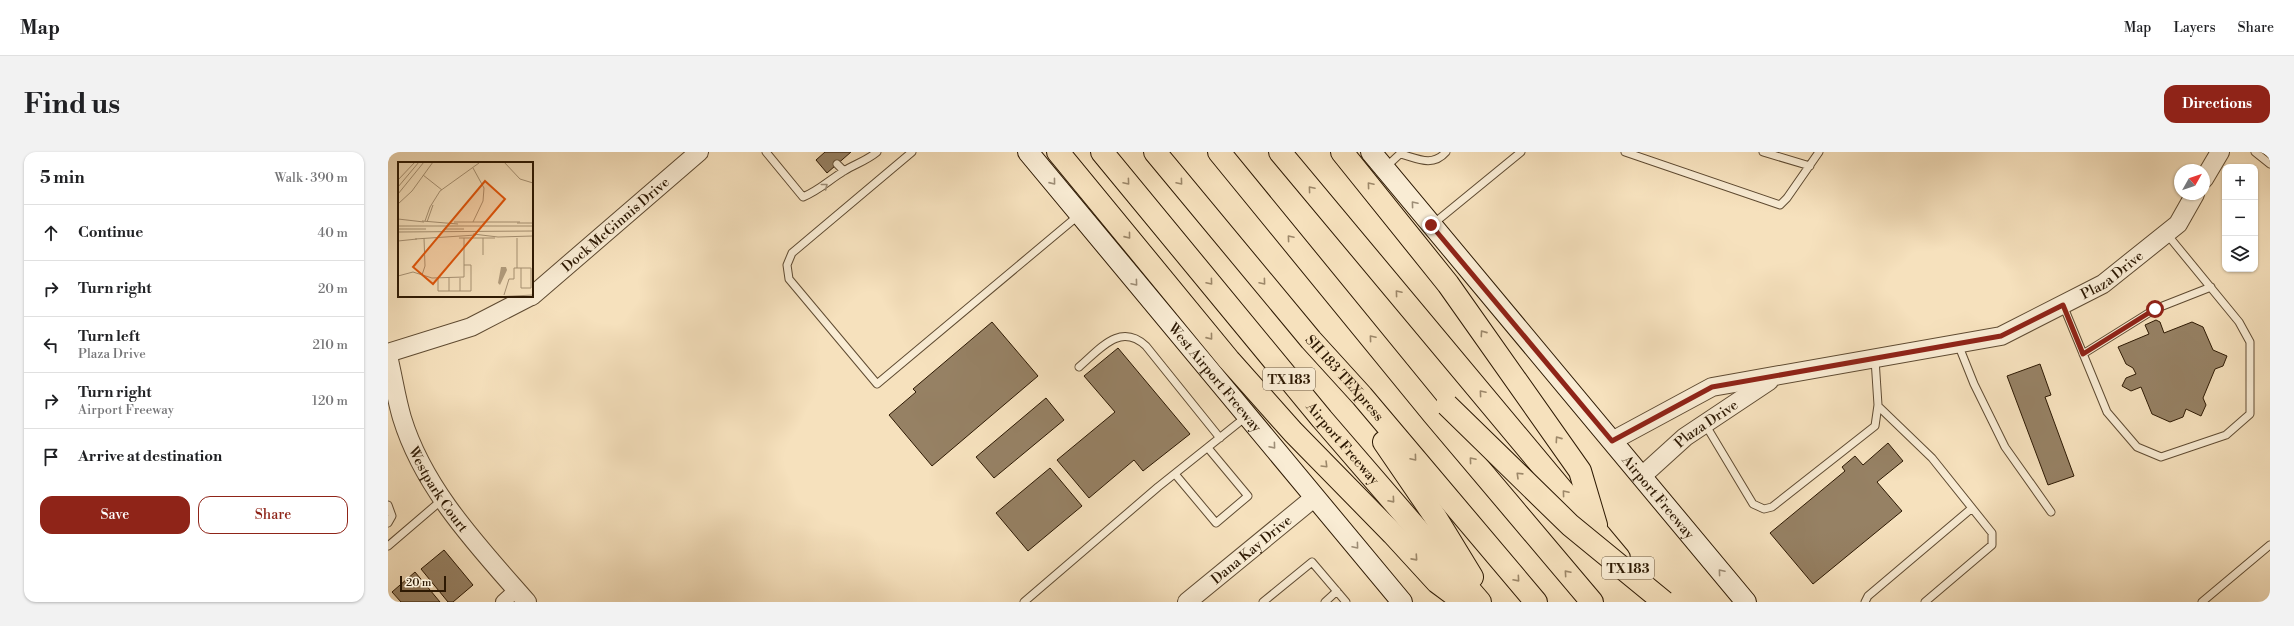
<!DOCTYPE html>
<meta charset="utf-8">
<style>
:root{--surface:#fff;--page:#f2f2f2;--text:#202124;--muted:#757577;--line:#e0e0e0;--accent:#8f2418}
body{margin:0;font-family:"Libre Bodoni",serif;background:var(--page);color:var(--text)}
.controls{position:absolute;right:12px;top:12px;display:grid;overflow:hidden;border-radius:8px;box-shadow:0 1px 3px #0004}
.controls button{width:36px;height:36px;display:grid;place-items:center;padding:0;border:0;border-bottom:1px solid var(--line);background:var(--surface);color:var(--text);font:20px sans-serif}
.compass{position:absolute;left:1786px;top:12px;width:36px;height:36px;border-radius:50%;background:var(--surface);box-shadow:0 1px 3px #0004;rotate:50deg}
.scale{position:absolute;left:12px;bottom:10px;width:46px;box-sizing:border-box;padding-left:4px;border:2px solid #2d1903;border-top:0;font-size:11px;line-height:14px;white-space:nowrap;color:#2d1903;-webkit-text-stroke:3px #f9ecd4;paint-order:stroke}
.stop{position:absolute;width:12px;height:12px;margin:-9px;border:3px solid #8f2418;border-radius:50%;background:#fff}
.stop.end{background:#8f2418;border-color:#fff;box-shadow:0 1px 4px #0008}
.list{margin:0;padding:0;list-style:none}
h2{display:flex;justify-content:space-between;align-items:center;height:52px;margin:0;padding:0 16px;font-size:17px}
h2 small{font-size:13px;font-weight:400;color:var(--muted)}
.list li{display:grid;grid-template-columns:26px 1fr auto;gap:12px;align-items:center;box-sizing:border-box;height:56px;padding:0 16px;border-top:1px solid var(--line)}
.list b{display:block;font-size:15px;white-space:nowrap}
.list p{margin:0;font-size:13px;white-space:nowrap;color:var(--muted)}
.list em{font-size:13px;font-style:normal;color:var(--muted)}
.actions{display:flex;gap:8px;padding:12px 16px}
.actions a{flex:1;padding:9px 0;border:1px solid var(--accent);border-radius:12px;text-align:center;font-size:14px;color:var(--accent)}
.actions .main{background:var(--accent);color:#fff}
.icon{flex:none;width:22px;height:22px;fill:none;stroke:currentColor;stroke-width:2;stroke-linecap:round;stroke-linejoin:round}
.map{position:relative;flex:none;width:1882px;height:450px;overflow:hidden;border-radius:12px}
header{display:flex;align-items:center;gap:24px;box-sizing:border-box;height:56px;padding:0 20px;background:var(--surface);border-bottom:1px solid var(--line)}
header strong{font-size:19px}
nav{display:flex;gap:22px;margin-inline-start:auto;font-size:14px}
.intro{display:flex;align-items:center;justify-content:space-between;box-sizing:border-box;height:96px;padding:0 24px}
h1{margin:0;font-size:28px}
.button{padding:10px 18px;border-radius:12px;background:var(--accent);color:#fff;font-size:14px;font-weight:700}
main{display:flex;gap:24px;padding:0 24px}
aside{flex:1;background:var(--surface);border-radius:12px;box-shadow:0 1px 3px #0004}
.map>svg:first-child{display:block}
</style>
<header>
<strong>Map</strong>
<nav><a>Map</a><a>Layers</a><a>Share</a></nav>
</header>
<div class="intro"><h1>Find us</h1><a class="button">Directions</a></div>
<main>
<aside>
<h2>5 min<small>Walk · 390 m</small></h2>
<ul class="list">
<li><svg class="icon" aria-label="ahead" viewBox="0 0 24 24"><path d="M12 20V5M6 11l6-6 6 6"/></svg><div><b>Continue</b></div><em>40 m</em></li>
<li><svg class="icon" aria-label="right" viewBox="0 0 24 24"><path d="M7 20v-9h11M14 6l5 5-5 5"/></svg><div><b>Turn right</b></div><em>20 m</em></li>
<li><svg class="icon" aria-label="left" viewBox="0 0 24 24"><path d="M17 20v-9H6M10 6l-5 5 5 5"/></svg><div><b>Turn left</b><p>Plaza Drive</p></div><em>210 m</em></li>
<li><svg class="icon" aria-label="right" viewBox="0 0 24 24"><path d="M7 20v-9h11M14 6l5 5-5 5"/></svg><div><b>Turn right</b><p>Airport Freeway</p></div><em>120 m</em></li>
<li><svg class="icon" aria-label="arrive" viewBox="0 0 24 24"><path d="M6 21V4h12l-3 4 3 4H6"/></svg><div><b>Arrive at destination</b></div></li>
</ul>
<div class="actions"><a class="main">Save</a><a>Share</a></div>
</aside>
<div class="map">
<svg width="1882" height="450" viewBox="0 0 1882 450">
<rect width="100%" height="100%" fill="#f6e1bd"/>
<filter id="stains"><feTurbulence type="fractalNoise" baseFrequency=".005" numOctaves="4"/><feColorMatrix values="0 0 0 0 .2 0 0 0 0 .09 0 0 0 0 .02 0 0 0 .5 -.17"/></filter>
<radialGradient id="worn" r=".72"><stop offset=".6" stop-color="#630" stop-opacity="0"/><stop offset="1" stop-color="#630" stop-opacity=".3"/></radialGradient>
<path fill="#968164" stroke="#2d1903" d="M437,0h26l-24,21 -11,-13z
M1768,168l4,2 4,11 28,-11 11,5 10,23 14,6 -4,10 -8,3 -12,29 3,7 -5,11 -15,-7 -3,8 -13,5 -18,-8 -11,-27 -10,4 -9,-5 4,-8 10,-4 -3,-6 -7,-4 -8,-17 31,-13 -4,-9z
M604,170l46,54 -106,90 -43,-51 27,-23 -3,-3z
M730,196l72,86 -47,37 -9,-11 -45,38 -32,-38 58,-48 -31,-36z
M1652,212l11,31 -6,2 29,79 -26,9 -41,-109z
M658,246l18,22 -70,58 -18,-21z
M1500,291l15,18 -26,21 25,29 -89,73 -43,-51 75,-62 -3,-4 13,-11 8,9z
M662,316l32,38 -54,45 -32,-38z
M56,398l29,35 -20,17h-5l-27,-33z
M27,420l25,30h-39l-9,-10z
M0,444l5,6h-5z"/>
<g fill="none" stroke-linecap="round" stroke-linejoin="round">
<defs>
<path id="service" d="M378,0l37,45c17,-7 26,-17 41,-26 11,-7 22,-10 33,-19
M524,0l-120,101 -5,12 2,14 88,105 202,-169
M1237,0l155,53 7,-7 32,-46
M1375,0l47,14
M1867,0l15,12
M1013,2c17,5 32,13 45,-2
M449,12l7,7
M998,15l16,-15
M1045,72l88,-72
M1675,153l44,107 30,35 24,10 65,-22 24,-21v-72l-11,-20 -73,-89
M1570,192l16,40 31,63 46,65
M1695,202l72,-45 56,-22
M691,215c21,-18 41,-45 67,-21l74,92
M1490,254l54,52 60,75v12l-67,57
M1317,272l48,80 11,5 8,-2 103,-81 3,-21 -3,-46
M787,322l41,49 32,-27 -40,-48
M0,353l4,11 -4,7
M0,394l55,-47
M636,450l134,-115 89,-71
M875,450l49,-40 34,40
M937,450l12,-11
M1477,450l3,-6 104,-88
M1814,450l68,-57"/>
<path id="minor" d="M115,450l13,-12"/>
<g id="tertiary">
<path d="M1816,27l16,-27"/>
<path id="s1" d="M144,144l167,-144"/>
<path d="M0,201l83,-26 60,-31"/>
<path id="s2" d="M0,204c5,20 8,42 14,62 22,72 77,129 125,184"/>
<path id="s3" d="M1224,289l100,-54 289,-51 102,-52 75,-60 17,-30"/>
<path id="s4" d="M1254,324l43,-39 84,-56"/>
<path id="s5" d="M799,450l128,-105"/>
</g>
<g id="secondary">
<path id="s6" d="M640,0l374,450"/>
<path id="s7" d="M983,0l375,450"/>
</g>
<g id="motorway">
<path d="M670,0l171,208 64,72 100,102 44,48 27,20"/>
<path id="s8" d="M714,0l220,267 158,183"/>
<path id="s9" d="M767,0l156,188 51,56 174,206"/>
<path d="M831,0l215,263 158,187"/>
<path d="M892,0l339,406"/>
<path d="M954,0l106,132 132,187 16,54"/>
<path d="M996,290l52,76 36,59"/>
</g>
</defs>
<use href="#service" stroke="#5f4b32" stroke-width="9"/>
<use href="#minor" stroke="#5f4b32" stroke-width="16"/>
<use href="#tertiary" stroke="#5f4b32" stroke-width="20"/>
<use href="#secondary" stroke="#2d1903" stroke-width="22"/>
<use href="#motorway" stroke="#2d1903" stroke-width="24"/>
<use href="#service" stroke="#f9ecd4" stroke-width="7"/>
<use href="#minor" stroke="#f9ecd4" stroke-width="14"/>
<use href="#tertiary" stroke="#f9ecd4" stroke-width="18"/>
<use href="#secondary" stroke="#f9ecd4" stroke-width="20"/>
<use href="#motorway" stroke="#f6e1bd" stroke-width="22"/>
<defs>
<path id="motorway-bridge" d="M1059,253l123,120 94,77"/>
</defs>
<use href="#motorway-bridge" stroke="#2d1903" stroke-width="24" stroke-linecap="butt"/>
<use href="#motorway-bridge" stroke="#f6e1bd" stroke-width="22"/>
</g>
<defs><path id="oneway-chevron" d="M-2-3.5L2.5 0L-2 3.5" fill="none" stroke-width="1.6" stroke-linecap="round" stroke-linejoin="round"/></defs>
<g stroke="#9d8d76">
<use href="#oneway-chevron" transform="translate(665 30) rotate(51)"/>
<use href="#oneway-chevron" transform="translate(437 34) rotate(-38)"/>
<use href="#oneway-chevron" transform="translate(1026 52) rotate(-130)"/>
<use href="#oneway-chevron" transform="translate(747 131) rotate(50)"/>
<use href="#oneway-chevron" transform="translate(885 294) rotate(50)"/>
<use href="#oneway-chevron" transform="translate(968 394) rotate(50)"/>
<use href="#oneway-chevron" transform="translate(1333 420) rotate(-130)"/>
</g>
<g stroke="#9c8769">
<use href="#oneway-chevron" transform="translate(739 30) rotate(50)"/>
<use href="#oneway-chevron" transform="translate(792 30) rotate(50)"/>
<use href="#oneway-chevron" transform="translate(982 33) rotate(-130)"/>
<use href="#oneway-chevron" transform="translate(923 37) rotate(-130)"/>
<use href="#oneway-chevron" transform="translate(740 84) rotate(51)"/>
<use href="#oneway-chevron" transform="translate(902 86) rotate(-130)"/>
<use href="#oneway-chevron" transform="translate(822 130) rotate(50)"/>
<use href="#oneway-chevron" transform="translate(875 130) rotate(50)"/>
<use href="#oneway-chevron" transform="translate(1010 141) rotate(-130)"/>
<use href="#oneway-chevron" transform="translate(1095 181) rotate(-125)"/>
<use href="#oneway-chevron" transform="translate(822 185) rotate(51)"/>
<use href="#oneway-chevron" transform="translate(984 186) rotate(-130)"/>
<use href="#oneway-chevron" transform="translate(1094 241) rotate(-130)"/>
<use href="#oneway-chevron" transform="translate(1170 287) rotate(-125)"/>
<use href="#oneway-chevron" transform="translate(1026 306) rotate(50)"/>
<use href="#oneway-chevron" transform="translate(1084 308) rotate(-130)"/>
<use href="#oneway-chevron" transform="translate(937 313) rotate(45)"/>
<use href="#oneway-chevron" transform="translate(1131 323) rotate(-136)"/>
<use href="#oneway-chevron" transform="translate(1177 341) rotate(-130)"/>
<use href="#oneway-chevron" transform="translate(1004 348) rotate(49)"/>
<use href="#oneway-chevron" transform="translate(1027 406) rotate(48)"/>
<use href="#oneway-chevron" transform="translate(1179 421) rotate(-131)"/>
<use href="#oneway-chevron" transform="translate(1129 427) rotate(49)"/>
</g>
<g fill="none" stroke-linecap="round" stroke-linejoin="round">
<path stroke="#8f2418" stroke-width="5" d="M1043,73l181,216 100,-54 289,-51 62,-31 20,49 72,-45"/>
</g>
<g text-anchor="middle" stroke-width="3" stroke-linejoin="round" paint-order="stroke">
<g fill="#f9ecd4" stroke="#6a5842" stroke-width="1">
<rect x="875" y="216" width="52" height="22" rx="3"/>
<rect x="1214" y="405" width="52" height="22" rx="3"/>
</g>
<g font-size="13" font-weight="bold" fill="#2d1903">
<text x="901" y="232">TX 183</text>
<text x="1240" y="421">TX 183</text>
</g>
<g font-size="14" fill="#2d1903" stroke="#f9ecd4">
<text dy="5" stroke="none"><textPath href="#s1" startOffset="110">Dock McGinnis Drive</textPath></text>
<text dy="5" stroke="none"><textPath href="#s3" startOffset="534">Plaza Drive</textPath></text>
<text dy="5" stroke="none"><textPath href="#s6" startOffset="293">West Airport Freeway</textPath></text>
<text dy="5" stroke="none"><textPath href="#s9" startOffset="295">SH 183 TEXpress</textPath></text>
<text dy="5" stroke="none"><textPath href="#s4" startOffset="83">Plaza Drive</textPath></text>
<text dy="5" stroke="none"><textPath href="#s8" startOffset="378">Airport Freeway</textPath></text>
<text dy="5" stroke="none"><textPath href="#s2" startOffset="144">Westpark Court</textPath></text>
<text dy="5" stroke="none"><textPath href="#s7" startOffset="449">Airport Freeway</textPath></text>
<text dy="5" stroke="none"><textPath href="#s5" startOffset="83">Dana Kay Drive</textPath></text>
</g>
</g>
<g transform="translate(10 10)">
<rect width="135" height="135" fill="#f6e1bd"/>
<path d="M103,105h5l1,3 -7,15 -2,-2z" fill="#b29d7e"/>
<path fill="none" stroke="#a69173" stroke-width="1" d="M106,0l16,17 13,4M25,13l19,15M0,18l17,-18M0,25l21,-25M0,32l26,-32M0,42l14,-13 21,-29M0,57l26,3M24,59l36,3M27,59l5,-14 10,-16 39,-28M29,60l6,-17M56,60h66M75,60l10,-21 1,-13 -11,-20M119,61h16M0,64h135M0,67h28M46,67h20M0,70l135,-1M75,72l25,3 35,-1M61,76h36M17,77l61,-4M0,79l19,-2M85,93v-17M119,106v-30M24,113l3,-9 -1,-28M0,114l15,-4 19,6 32,-1v-39M40,116v13h33v-26h-7M62,116v13M51,129v-13M106,133l5,-16h5v-11h17v20h-10v-20M96,135l39,-2"/>
<path fill="#df560c" fill-opacity="0.15" stroke="#df560c" stroke-width="2" d="M87,19l20,18 -72,85 -20,-17z"/>
<rect width="135" height="135" fill="none" stroke="#2d1903" stroke-width="2"/>
</g>
<rect width="100%" height="100%" filter="url(#stains)"/>
<rect width="100%" height="100%" fill="url(#worn)"/>
</svg>
<div class="controls">
<button>+</button>
<button>−</button>
<button><svg class="icon" aria-label="layers" viewBox="0 0 24 24"><path d="M12 4l9 5-9 5-9-5zM3 14l9 5 9-5"/></svg></button>
</div>
<svg class="compass" viewBox="-18 -18 36 36"><path d="M0-13l5 13h-10z" fill="#e53935"/><path d="M0 13l5-13h-10z" fill="#757577"/></svg>
<div class="scale">20 m</div>
<div class="stop" style="left:1767px;top:157px"></div>
<div class="stop end" style="left:1043px;top:73px"></div>
</div>
</main>
